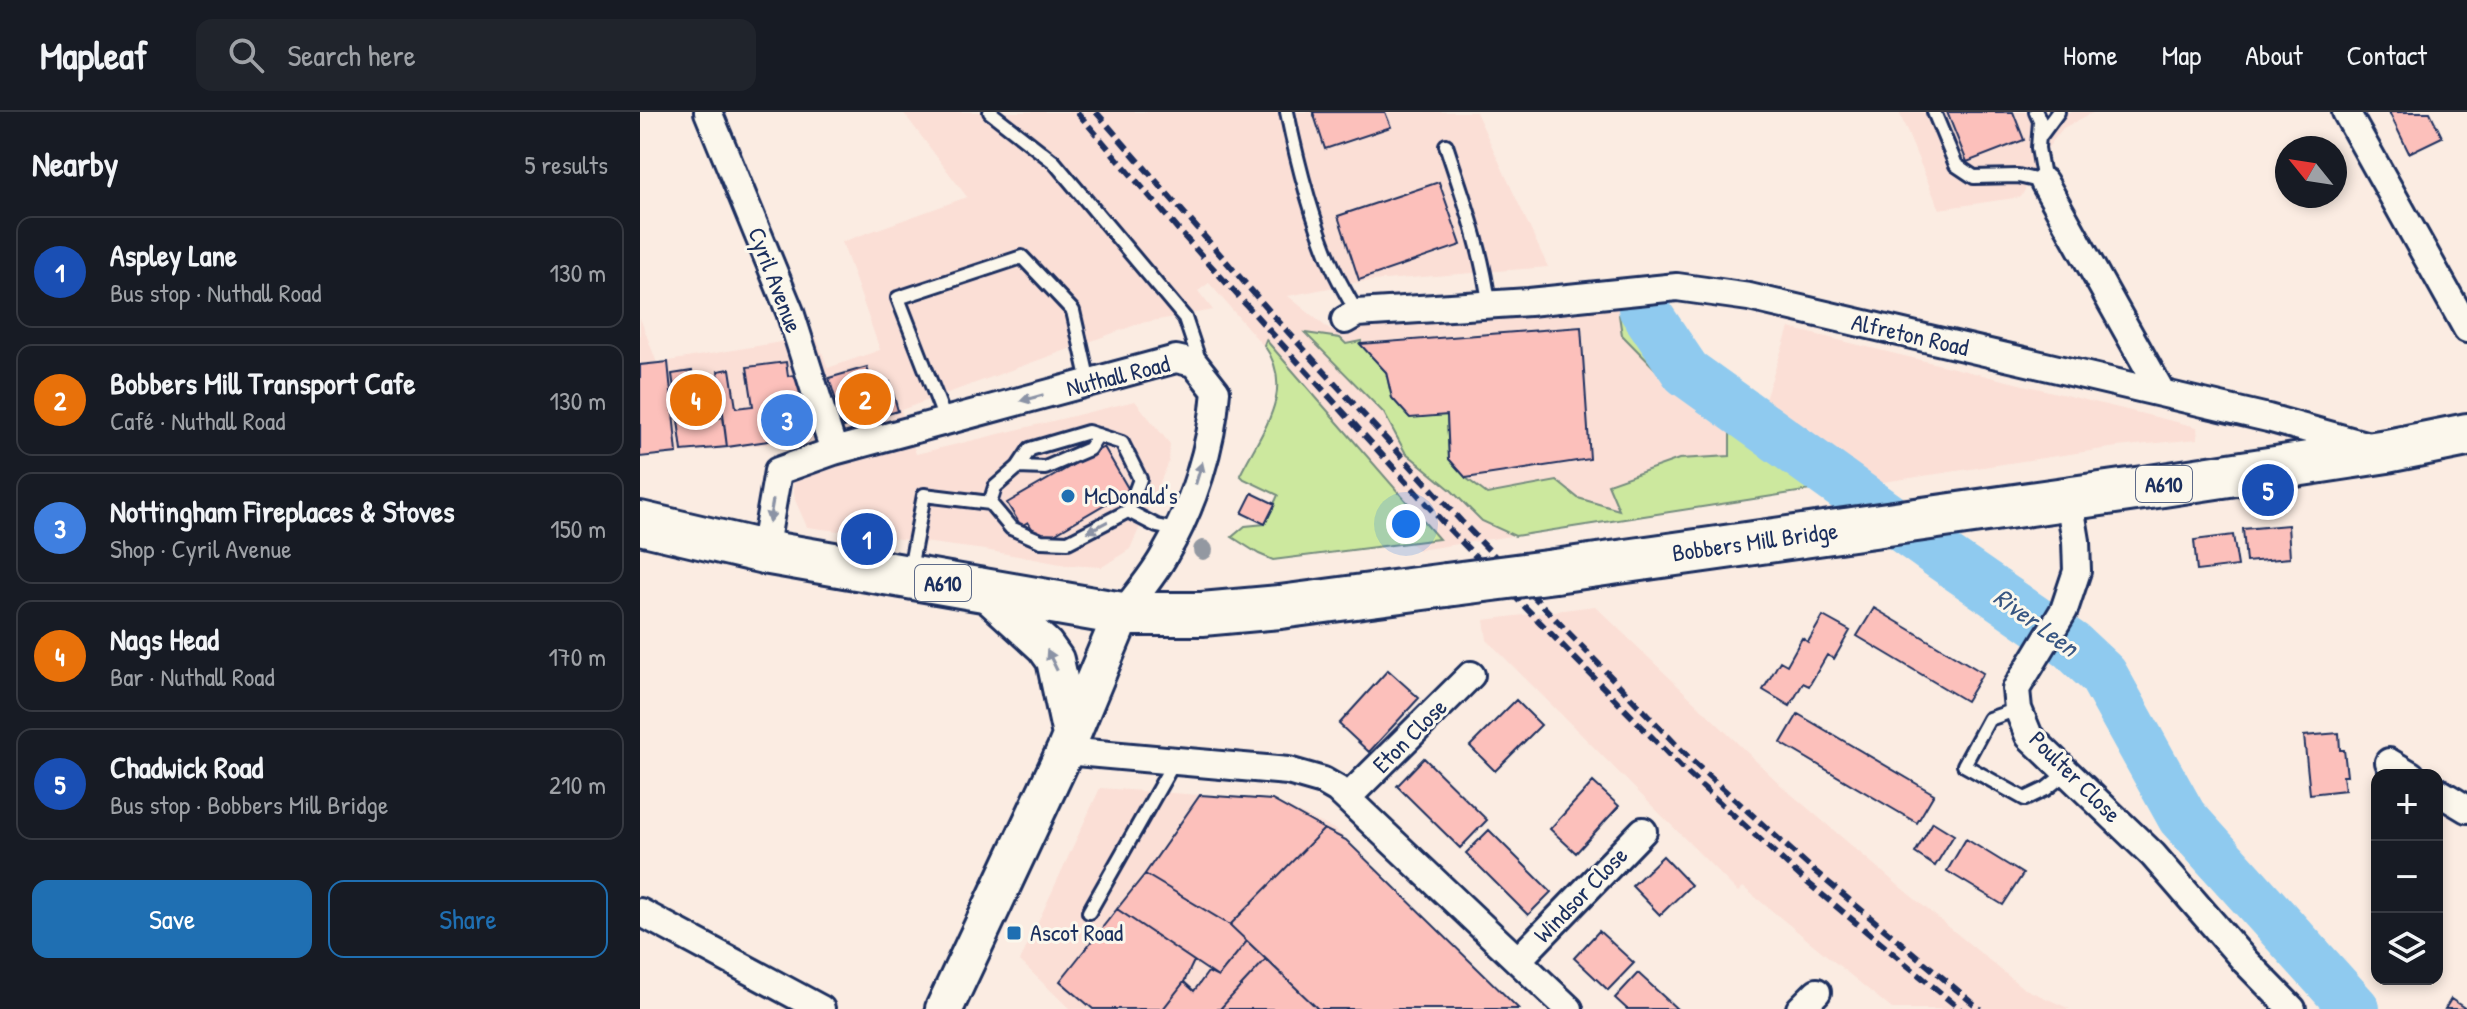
<!DOCTYPE html>
<meta charset="utf-8">
<style>
:root{--surface:#171b24;--page:#20242c;--text:#f1f3f6;--muted:#9ea1a6;--line:#363941;--accent:#1f6fb2}
body{margin:0;font-family:"Patrick Hand",sans-serif;background:var(--page);color:var(--text)}
.controls{position:absolute;right:24px;bottom:24px;display:grid;overflow:hidden;border-radius:16px;box-shadow:0 4px 12px #0003}
.controls button{width:72px;height:72px;display:grid;place-items:center;padding:0;border:0;border-bottom:2px solid var(--line);background:var(--surface);color:var(--text);font:40px sans-serif}
.compass{position:absolute;left:1635px;top:24px;width:72px;height:72px;border-radius:50%;background:var(--surface);box-shadow:0 4px 12px #0003;rotate:300deg}
.you{position:absolute;left:766px;top:412px;width:28px;height:28px;margin:-20px;border:6px solid #fff;border-radius:50%;background:#1a73e8;box-shadow:0 0 0 12px #1a73e833}
.badge{display:grid;place-items:center;width:52px;height:52px;border-radius:50%;background:var(--accent);color:#fff;font-size:26px;font-weight:700}
.pin{position:absolute;translate:-50% -50%;border:4px solid #fff;box-shadow:0 2px 8px #0006}
.list{margin:0;padding:0;list-style:none}
h2{display:flex;justify-content:space-between;align-items:center;height:104px;margin:0;padding:0 32px;font-size:34px}
h2 small{font-size:26px;font-weight:400;color:var(--muted)}
.list li{display:grid;grid-template-columns:52px 1fr auto;gap:24px;align-items:center;box-sizing:border-box;height:112px;margin:0 16px 16px;padding:0 16px;border:2px solid var(--line);border-radius:16px}
.list b{display:block;font-size:30px;white-space:nowrap}
.list p{margin:0;font-size:26px;white-space:nowrap;color:var(--muted)}
.list em{font-size:26px;font-style:normal;color:var(--muted)}
.actions{display:flex;gap:16px;padding:24px 32px}
.actions a{flex:1;padding:18px 0;border:2px solid var(--accent);border-radius:16px;text-align:center;font-size:28px;color:var(--accent)}
.actions .main{background:var(--accent);color:#fff}
.icon{flex:none;width:44px;height:44px;fill:none;stroke:currentColor;stroke-width:2;stroke-linecap:round;stroke-linejoin:round}
.map{position:relative;flex:none;width:1827px;height:897px;overflow:hidden}
header{display:flex;align-items:center;gap:48px;box-sizing:border-box;height:112px;padding:0 40px;background:var(--surface);border-bottom:2px solid var(--line)}
header strong{font-size:38px}
nav{display:flex;gap:44px;margin-inline-start:auto;font-size:28px}
.search{width:560px;height:72px;background:var(--page);display:flex;align-items:center;gap:20px;box-sizing:border-box;padding:0 28px;border-radius:16px;color:var(--muted);font-size:30px}
main{display:flex}
aside{flex:1;background:var(--surface)}
.map>svg:first-child{display:block}
</style>
<header>
<strong>Mapleaf</strong>
<div class="search"><svg class="icon" aria-label="search" viewBox="0 0 24 24"><circle cx="10" cy="10" r="6"/><path d="M15 15l6 6"/></svg>Search here</div>
<nav><a>Home</a><a>Map</a><a>About</a><a>Contact</a></nav>
</header>
<main>
<aside>
<h2>Nearby<small>5 results</small></h2>
<ul class="list">
<li><span class="badge" style="background:#1a4fb4">1</span><div><b>Aspley Lane</b><p>Bus stop · Nuthall Road</p></div><em>130 m</em></li>
<li><span class="badge" style="background:#e8710a">2</span><div><b>Bobbers Mill Transport Cafe</b><p>Café · Nuthall Road</p></div><em>130 m</em></li>
<li><span class="badge" style="background:#3f7fe0">3</span><div><b>Nottingham Fireplaces &amp; Stoves</b><p>Shop · Cyril Avenue</p></div><em>150 m</em></li>
<li><span class="badge" style="background:#e8710a">4</span><div><b>Nags Head</b><p>Bar · Nuthall Road</p></div><em>170 m</em></li>
<li><span class="badge" style="background:#1a4fb4">5</span><div><b>Chadwick Road</b><p>Bus stop · Bobbers Mill Bridge</p></div><em>210 m</em></li>
</ul>
<div class="actions"><a class="main">Save</a><a>Share</a></div>
</aside>
<div class="map">
<svg width="1827" height="897" viewBox="0 0 1827 897">
<rect width="100%" height="100%" fill="#fbece2"/>
<filter id="ink" filterUnits="userSpaceOnUse"><feTurbulence type="fractalNoise" baseFrequency=".0125" numOctaves="2"/><feDisplacementMap in="SourceGraphic" scale="16" xChannelSelector="R" yChannelSelector="G"/><feConvolveMatrix kernelMatrix="1 2 1 2 8 2 1 2 1" color-interpolation-filters="sRGB"/></filter>
<g filter="url(#ink)">
<path fill="#fbdfd6" d="M263,0h573l72,155 -188,15 -72,14 42,34 289,-25 78,88 136,94 -414,63 -44,-34 -103,-105 5,-10 2,-20 -7,-25 -63,-73 -11,8 15,19 -72,13 -240,87 15,44 219,-53 35,43 -1,18 -39,87 -28,18 -36,-2 -81,-15 -178,-23 -12,-27 -7,-58 -148,15v-139l17,45 159,-27 12,32 52,-18 -38,-108 125,-45z
M1259,0h195l-31,16 -17,22 -25,47 -82,12z
M1149,216l408,99 1,12 -81,8 -260,39 -28,-26 -68,-49z
M955,494l189,182 115,98 124,102 47,21h-178l-149,-122 -5,5 -251,-252 -3,-20z
M460,676l172,12 64,30 183,179h-449l-50,-48z"/>
<path fill="#cce89e" stroke="#748c7e" stroke-width="2" d="M995,194l54,71 148,109 -322,50 -33,-15 -31,-31 -46,-38 -21,-39 -79,-80 35,5 6,6 15,-3v3l25,28 6,26 17,19 38,-2 2,44 17,19 21,16 70,-13 21,17 41,12 -11,-26 71,-25 51,-3v-24l-57,-45 -51,-52 -3,-20z
M626,228l173,199 -166,21 -14,-6 -27,-17 13,-11 20,-2 13,-29 -34,-16 -4,-4c21,-43 57,-84 24,-130z"/>
<g fill="none" stroke-linecap="round" stroke-linejoin="round">
<path stroke="#8fcaef" stroke-width="50" d="M1003,196l43,64 256,184 130,90 31,29 79,142 173,192"/>
</g>
<path fill="#fcc0bb" stroke="#1b2f5e" stroke-width="2" d="M673,0h72l6,15 -66,22z
M1307,0h66l11,28 -57,22z
M1749,0h41l12,25 -33,16z
M799,70l22,63 -102,35 -21,-64z
M941,215l9,132 -124,19 -17,-19 -2,-44 -37,3 -18,-20 -6,-26 -26,-28z
M28,250l9,91 -37,4v-92z
M146,250l2,14 13,-2 8,61 -82,12 -9,-76 12,-2 6,39 17,-2 -6,-39z
M227,255l6,20 17,-5 8,29 -54,16 -15,-49z
M52,259l1,9 15,-1 7,4 3,35 5,-1 4,30 -45,4 -10,-77z
M464,335l25,43 -75,44 -18,1 -8,-13 -7,4 -14,-23z
M612,381l23,11 -10,20 -23,-11z
M1648,413l2,33 -44,4 -3,-33z
M1593,423l5,31 -41,5 -3,-31z
M1234,496l109,65 -17,28 -109,-65z
M1183,504l27,15 -16,28 -7,-4 -18,31 -6,-3 -13,23 -27,-16 17,-29 7,4 15,-27 6,4z
M748,558l31,28 -50,54 -30,-28z
M876,588l25,25 -46,46 -25,-25z
M1158,602l136,80 -17,29 -136,-80z
M1699,621l1,17h4l3,26h-4l2,14 -35,4 -6,-58z
M784,646l63,62 -27,28 -63,-62z
M953,670l26,24 -43,47 -26,-24z
M560,683l72,5 52,29 -94,96 -85,-51z
M1293,710l21,13 -19,31 -20,-13z
M684,717l22,11 173,169h-201l-88,-84z
M849,718l62,62 -23,23 -62,-62z
M1326,727l57,35 -20,31 -56,-34z
M1023,744l28,29 -31,30 -28,-29z
M505,762l85,51 17,16 -29,36 -101,-68z
M477,797l77,52 -10,21 -21,27h-70l-33,-28z
M959,819l35,32 -26,27 -34,-32z
M607,829l19,18 -46,50h-57l21,-27 10,9 14,-19 10,5z
M626,847l52,50h-98z
M998,861l39,36h-50l-12,-11z
M1811,887l15,10h-21z"/>
<g fill="none" stroke-linecap="round" stroke-linejoin="round">
<defs>
<path id="lane" d="M350,0l64,50 131,156 15,45
M647,0c10,49 26,110 46,156 7,16 16,30 24,45
M1294,0l22,53 18,12 44,-1 26,6 -6,-34 2,-27 -4,-9
M1401,23l17,-23
M806,33c17,52 36,103 43,158
M306,310l-48,-124 124,-41 51,54 16,71
M378,355l27,1 44,-19 9,-14
M488,399l29,15 19,4
M270,457l14,-74 66,8 21,25 30,13 27,1 60,-31 12,-32 -18,-36 -34,-11 -58,17 -12,18 -23,20 -5,16
M1378,597l-29,10 -25,46 61,34 21,-10 21,-17
M449,800l85,-150"/>
<path id="street" d="M68,0l82,200 44,139
M1706,0l121,217
M1404,70l118,211
M705,208l12,-7 172,-11 148,-15 72,10 519,121 104,29
M1429,387l7,42 1,30 -13,39 -48,79 2,20 11,27 124,119 92,106 47,48
M124,440l14,-81 56,-20 342,-92 18,4 22,28c-4,56 -23,115 -51,163 -11,21 -29,41 -43,60
M425,639l223,20 35,10 14,8 232,220
M1749,650l22,13
M1797,679l30,18
M708,685l123,-122
M0,800l181,97
M878,848l125,-129
M1160,897l17,-17"/>
<path id="secondary" d="M345,479l60,55 10,14 16,75
M304,897l121,-258 57,-137"/>
<path id="primary" d="M0,411l124,29 358,62h80l78,-7 166,-22
M915,459l595,-84 237,-36 80,-16"/>
</defs>
<use href="#lane" stroke="#1b2f5e" stroke-width="18"/>
<use href="#street" stroke="#1b2f5e" stroke-width="32"/>
<use href="#secondary" stroke="#1b2f5e" stroke-width="42"/>
<use href="#primary" stroke="#1b2f5e" stroke-width="48"/>
<use href="#lane" stroke="#fbf7ec" stroke-width="12"/>
<use href="#street" stroke="#fbf7ec" stroke-width="26"/>
<use href="#secondary" stroke="#fbf7ec" stroke-width="36"/>
<use href="#primary" stroke="#fbf7ec" stroke-width="42"/>
<path stroke="#1b2f5e" stroke-width="6" stroke-dasharray="12 6" stroke-linecap="butt" d="M437,0l106,123 267,295 231,237 121,111 158,131
M456,0l182,209 183,200 230,239 120,108 169,141"/>
<defs>
<path id="primary-bridge" d="M806,473l109,-14"/>
</defs>
<use href="#primary-bridge" stroke="#1b2f5e" stroke-width="48" stroke-linecap="butt"/>
<use href="#primary-bridge" stroke="#fbf7ec" stroke-width="42"/>
</g>
<circle fill="#9398a1" cx="563" cy="438" r="10"/>
<defs><path id="oneway-solid" d="M-6-.8H1V-3.2L6.5 0L1 3.2V.8H-6Z" transform="scale(2)"/></defs>
<g fill="#8b93a5">
<use href="#oneway-solid" transform="translate(392 286) rotate(165)"/>
<use href="#oneway-solid" transform="translate(559 361) rotate(-73)"/>
<use href="#oneway-solid" transform="translate(131 399) rotate(100)"/>
<use href="#oneway-solid" transform="translate(457 415) rotate(152)"/>
<use href="#oneway-solid" transform="translate(412 548) rotate(-116)"/>
</g>
</g>
<g fill="#1f6fb2" stroke="#fbf7ec" stroke-width="3">
<circle cx="428" cy="384" r="8"/>
<rect x="366" y="813" width="16" height="16" rx="4"/>
</g>
<g text-anchor="middle" stroke-width="6" stroke-linejoin="round" paint-order="stroke">
<g fill="#fbf7ec" stroke="#5e6b89" stroke-width="2">
<rect x="1496" y="354" width="56" height="36" rx="6"/>
<rect x="275" y="453" width="56" height="36" rx="6"/>
</g>
<g font-size="22" font-weight="bold" fill="#1b2f5e">
<text x="1524" y="380">A610</text>
<text x="303" y="479">A610</text>
</g>
<g font-size="24" fill="#1b2f5e" stroke="#fbf7ec">
<text transform="translate(135 168) rotate(69)" y="8">Cyril Avenue</text>
<text transform="translate(1270 223) rotate(13)" y="8">Alfreton Road</text>
<text transform="translate(478 264) rotate(-14)" y="8">Nuthall Road</text>
<text transform="translate(1115 430) rotate(-8)" y="8">Bobbers Mill Bridge</text>
<text transform="translate(770 624) rotate(-45)" y="8">Eton Close</text>
<text transform="translate(1435 665) rotate(45)" y="8">Poulter Close</text>
<text transform="translate(941 783) rotate(-46)" y="8">Windsor Close</text>
</g>
<g font-size="24" fill="#1b2f5e" stroke="#fbf7ec" text-anchor="start">
<text x="444" y="392">McDonald's</text>
<text x="390" y="829">Ascot Road</text>
</g>
<g font-size="26" font-style="italic" fill="#385682" stroke="#fbf7ec">
<text transform="translate(1396 510) rotate(36)" y="9">River Leen</text>
</g>
</g>
</svg>
<div class="controls">
<button>+</button>
<button>−</button>
<button><svg class="icon" aria-label="layers" viewBox="0 0 24 24"><path d="M12 4l9 5-9 5-9-5zM3 14l9 5 9-5"/></svg></button>
</div>
<svg class="compass" viewBox="-18 -18 36 36"><path d="M0-13l5 13h-10z" fill="#e53935"/><path d="M0 13l5-13h-10z" fill="#9ea1a6"/></svg>
<div class="you"></div>
<div class="pin badge" style="left:227px;top:427px;background:#1a4fb4">1</div>
<div class="pin badge" style="left:225px;top:287px;background:#e8710a">2</div>
<div class="pin badge" style="left:147px;top:308px;background:#3f7fe0">3</div>
<div class="pin badge" style="left:56px;top:288px;background:#e8710a">4</div>
<div class="pin badge" style="left:1628px;top:378px;background:#1a4fb4">5</div>
</div>
</main>
